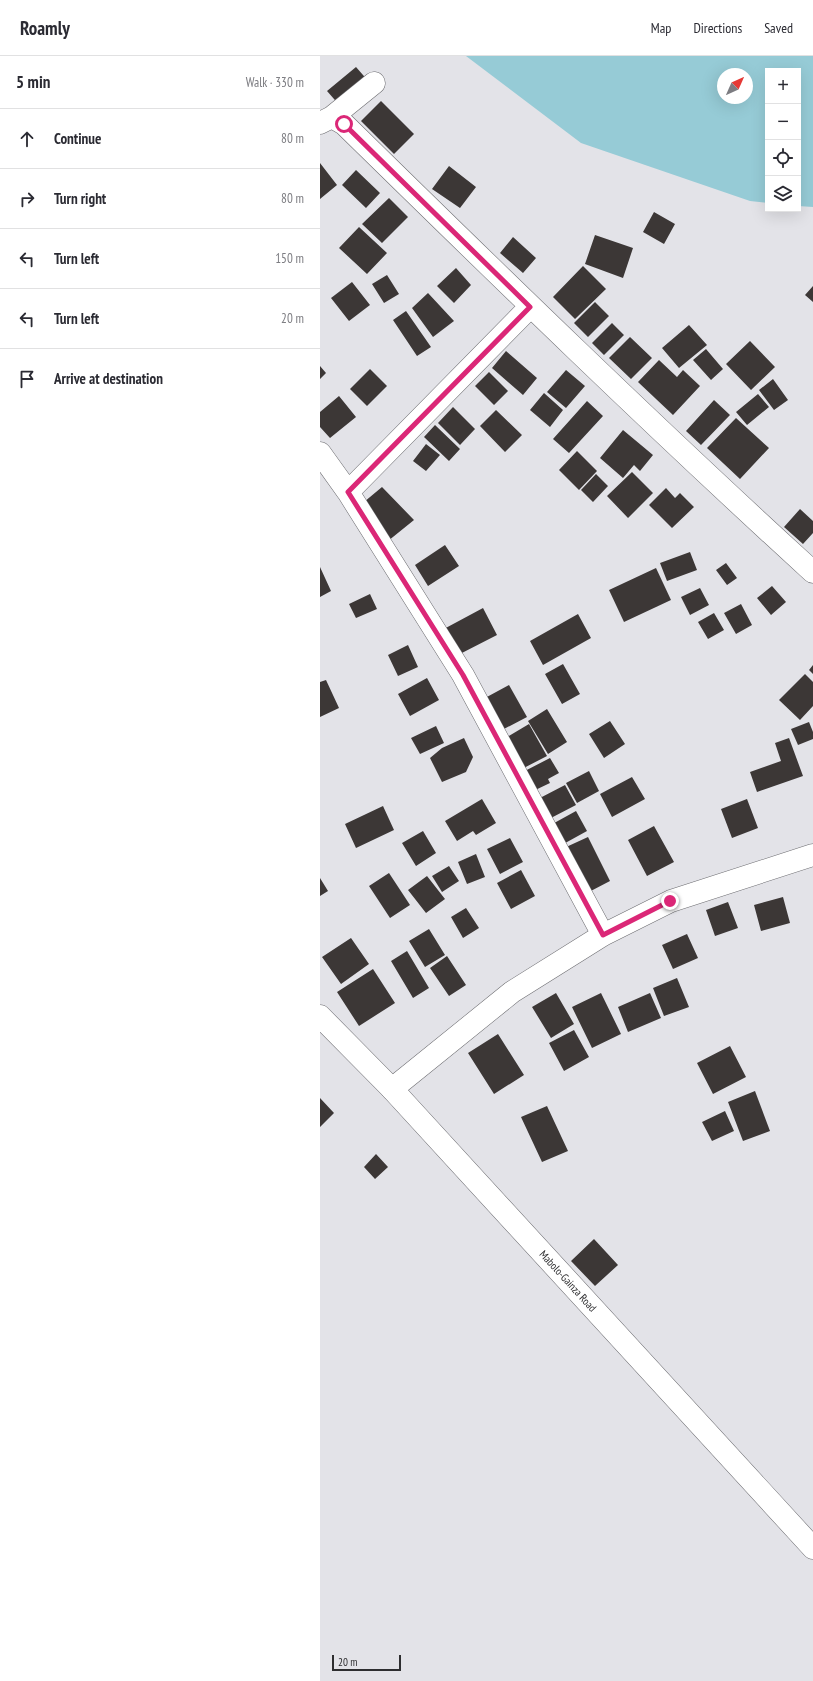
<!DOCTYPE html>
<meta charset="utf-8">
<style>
:root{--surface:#fff;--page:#f7f7f7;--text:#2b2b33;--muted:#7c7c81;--line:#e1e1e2}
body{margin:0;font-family:"PT Sans Narrow",sans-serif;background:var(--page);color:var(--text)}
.controls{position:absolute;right:12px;top:12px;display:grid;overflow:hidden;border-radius:0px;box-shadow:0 4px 16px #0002}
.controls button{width:36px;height:36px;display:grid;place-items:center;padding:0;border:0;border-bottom:1px solid var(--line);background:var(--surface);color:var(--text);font:20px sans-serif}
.compass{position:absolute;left:397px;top:12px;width:36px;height:36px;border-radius:50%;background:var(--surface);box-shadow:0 4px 16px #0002;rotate:45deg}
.scale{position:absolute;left:12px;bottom:10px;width:69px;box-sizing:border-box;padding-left:4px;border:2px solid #2e2e30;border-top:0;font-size:11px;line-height:14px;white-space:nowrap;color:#2e2e30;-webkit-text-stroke:3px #e3e3e8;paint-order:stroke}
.stop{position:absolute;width:12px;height:12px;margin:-9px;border:3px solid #db2777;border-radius:50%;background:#fff}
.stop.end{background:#db2777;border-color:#fff;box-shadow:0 1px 4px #0008}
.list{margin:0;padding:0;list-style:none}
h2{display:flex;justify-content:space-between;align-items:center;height:52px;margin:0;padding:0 16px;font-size:17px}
h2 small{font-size:13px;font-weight:400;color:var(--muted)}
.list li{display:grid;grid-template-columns:26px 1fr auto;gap:12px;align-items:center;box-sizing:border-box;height:60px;padding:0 16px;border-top:1px solid var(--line)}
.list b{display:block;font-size:15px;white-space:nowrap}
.list em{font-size:13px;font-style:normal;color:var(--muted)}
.icon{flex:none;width:22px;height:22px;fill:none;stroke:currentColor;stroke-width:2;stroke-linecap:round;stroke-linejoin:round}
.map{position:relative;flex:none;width:493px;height:1625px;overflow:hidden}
header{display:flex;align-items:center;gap:24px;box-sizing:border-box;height:56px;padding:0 20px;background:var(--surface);border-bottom:1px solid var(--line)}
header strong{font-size:19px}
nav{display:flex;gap:22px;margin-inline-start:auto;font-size:14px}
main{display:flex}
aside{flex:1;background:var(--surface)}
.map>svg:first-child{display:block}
</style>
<header>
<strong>Roamly</strong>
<nav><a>Map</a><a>Directions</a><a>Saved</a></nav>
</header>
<main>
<aside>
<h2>5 min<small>Walk · 330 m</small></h2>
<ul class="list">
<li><svg class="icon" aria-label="ahead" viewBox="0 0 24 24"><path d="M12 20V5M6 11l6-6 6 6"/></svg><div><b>Continue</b></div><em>80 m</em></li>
<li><svg class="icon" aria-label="right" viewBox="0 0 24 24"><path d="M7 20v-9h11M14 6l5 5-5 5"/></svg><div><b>Turn right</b></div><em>80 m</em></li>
<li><svg class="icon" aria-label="left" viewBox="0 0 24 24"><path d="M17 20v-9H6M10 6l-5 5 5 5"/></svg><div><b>Turn left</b></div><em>150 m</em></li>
<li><svg class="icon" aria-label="left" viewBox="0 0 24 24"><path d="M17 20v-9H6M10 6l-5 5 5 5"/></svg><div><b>Turn left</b></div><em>20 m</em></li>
<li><svg class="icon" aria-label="arrive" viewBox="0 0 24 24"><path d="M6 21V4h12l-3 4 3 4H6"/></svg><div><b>Arrive at destination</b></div></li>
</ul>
</aside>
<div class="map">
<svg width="493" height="1625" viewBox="0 0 493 1625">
<rect width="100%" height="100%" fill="#e3e3e8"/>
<path fill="#96cbd6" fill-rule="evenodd" d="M146,0h347v151l-15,-1v-135h-30v132l-18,-2 -169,-58zM403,18h24v24h-24z"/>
<path fill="#3c3736" d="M36,11l14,16 -29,24 -14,-16z
M61,45l33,33 -20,20 -33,-33z
M0,107l17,22 -17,14z
M129,110l27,21 -16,21 -28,-19z
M36,114l24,23 -14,15 -24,-23z
M69,142l19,19 -26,26 -20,-19z
M334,156l21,12 -11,20 -21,-12z
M39,171l28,26 -20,21 -28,-26z
M275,179l38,13 -10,30 -38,-14z
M193,181l23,21 -13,15 -23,-20z
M263,210l23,23 -31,30 -22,-22z
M136,212l15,17 -17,18 -17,-17z
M67,219l12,19 -15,9 -12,-19z
M32,226l18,23 -21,16 -18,-23z
M493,230v16l-8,-7z
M108,237l26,28 -21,16 -21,-29z
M275,246l14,14 -21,21 -14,-14z
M86,255l25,36 -14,9 -24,-36z
M292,267l12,12 -20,20 -12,-12z
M369,269l18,20 -28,23 -17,-20z
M310,281l22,21 -21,21 -22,-21z
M430,285l25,26 -24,23 -25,-26z
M386,293l17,20 -12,11 -18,-20z
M186,295l31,27 -14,17 -31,-27z
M339,304l18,17 6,-7 17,16 -27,29 -35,-33z
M0,310l6,7 -6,6z
M50,313l17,17 -20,20 -17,-17z
M246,314l19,16 -19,22 -19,-16z
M169,316l19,19 -14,14 -19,-19z
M453,323l15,21 -14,10 -15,-20z
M224,337l19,17 -13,17 -20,-17z
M438,338l11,13 -22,18 -11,-13z
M19,340l17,21 -26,21 -10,-11v-15z
M394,344l16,15 -29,30 -15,-14z
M267,345l16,15 -34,37 -16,-14z
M133,351l22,22 -15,16 -22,-22z
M176,354l26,25 -17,17 -25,-26z
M416,362l33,30 -29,31 -33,-31z
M115,369l25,24 -11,12 -25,-24z
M303,374l30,25 -13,16 -6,-6 -11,13 -23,-20z
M106,388l14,11 -14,16 -13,-10z
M257,395l20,20 -18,19 -20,-20z
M312,416l21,21 -25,25 -21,-22z
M276,418l12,12 -15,16 -12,-12z
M62,431l32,33 -26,21 -24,-39z
M346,432l9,10 5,-5 14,14 -22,21 -23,-23z
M480,453l13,12v12l-10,11 -19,-17z
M125,489l14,21 -31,20 -13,-21z
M370,496l7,18 -30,11 -7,-18z
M406,507l11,15 -10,7 -11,-15z
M0,511l11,24 -11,6z
M336,512l15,32 -47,22 -15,-32z
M452,530l14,16 -15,13 -14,-17z
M380,532l9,17 -19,10 -9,-18z
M50,538l7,15 -21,9 -7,-14z
M421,548l11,21 -16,9 -12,-21z
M163,552l14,27 -41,21 -14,-26z
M394,557l10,17 -16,9 -10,-17z
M258,558l13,24 -48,27 -13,-24z
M88,589l10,22 -20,9 -10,-21z
M243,608l17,30 -18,10 -17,-30z
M493,609v9l-4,-4z
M485,618l8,8v24l-13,14 -21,-20z
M107,622l12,22 -29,16 -12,-22z
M6,624l13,28 -19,9v-35z
M189,629l18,32 -25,13 -17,-32z
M227,653l20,33 -19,12 -20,-33z
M290,665l15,23 -21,14 -15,-24z
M489,666l4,10v7l-15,6 -7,-16z
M209,668l18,32 -29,15 -16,-31z
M116,670l8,17 -24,11 -9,-16z
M144,682l9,19 -7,15 -24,10 -12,-24 12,-10z
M469,682l14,38 -46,16 -7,-20 31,-11 -6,-18z
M230,702l9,15 -11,6 2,4 -21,10 -10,-19z
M269,715l10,20 -22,12 -11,-20z
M312,721l13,22 -33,18 -12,-23z
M245,729l11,20 -27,14 -11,-20z
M162,743l14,24 -20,12 -3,-4 -16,10 -12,-20z
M427,743l11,29 -26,10 -11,-29z
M63,750l11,24 -38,18 -11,-24z
M256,755l11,20 -29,16 -11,-20z
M334,770l20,36 -27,14 -19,-36z
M103,775l13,22 -20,13 -14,-23z
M268,781l22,44 -23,12 -23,-45z
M190,782l13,24 -23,12 -13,-25z
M156,798l9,23 -18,7 -9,-22z
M129,810l10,15 -17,11 -10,-16z
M201,814l14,26 -24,13 -14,-26z
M69,817l21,32 -20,13 -21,-32z
M107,820l18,23 -19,14 -18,-23z
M0,822l8,13 -8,5z
M463,841l7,26 -29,8 -7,-26z
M408,846l10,26 -23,8 -9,-26z
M146,852l13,20 -16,10 -12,-21z
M109,873l16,26 -20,12 -16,-26z
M367,878l11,24 -25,11 -11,-24z
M31,882l18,26 -28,20 -19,-27z
M87,895l22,37 -16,10 -22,-37z
M127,900l19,29 -17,11 -19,-28z
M53,913l22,34 -36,23 -22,-34z
M357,922l12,29 -25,9 -11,-28z
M236,937l18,31 -23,14 -19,-31z
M281,937l20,41 -29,14 -20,-41z
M330,937l11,25 -33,14 -10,-25z
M254,974l15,27 -25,14 -15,-28z
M178,978l26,41 -30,19 -26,-41z
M410,990l16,31 -33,17 -16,-31z
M435,1035l15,40 -27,10 -15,-39z
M0,1042l14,15 -14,14z
M227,1050l21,45 -26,11 -21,-45z
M405,1055l9,20 -22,10 -10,-19z
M56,1098l12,13 -13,12 -11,-12z
M274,1183l24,26 -23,21 -24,-25z"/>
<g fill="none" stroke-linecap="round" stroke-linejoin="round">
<defs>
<path id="street" d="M12,61l42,-34
M0,67l12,-6 12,7c155,152 309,302 469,448
M0,397l28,39 115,183 140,260
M28,436l182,-185
M72,1033l120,-97 91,-57 68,-34 142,-46"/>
<g id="secondary">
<path id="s1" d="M0,960l72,73 421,459"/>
</g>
</defs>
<use href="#street" stroke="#6c6c70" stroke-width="23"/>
<use href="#secondary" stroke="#6c6c70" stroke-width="23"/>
<use href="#street" stroke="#fff" stroke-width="22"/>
<use href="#secondary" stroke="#fff" stroke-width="22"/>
</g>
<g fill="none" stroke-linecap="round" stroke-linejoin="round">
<path stroke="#db2777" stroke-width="5" d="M24,68l186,183 -182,185 115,183 140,260 67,-34"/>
</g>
<g text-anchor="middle" stroke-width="4" stroke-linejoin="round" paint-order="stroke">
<g font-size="11" fill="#2e2e30" stroke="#e3e3e8">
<text dy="4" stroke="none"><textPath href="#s1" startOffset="363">Mabolo-Gainza Road</textPath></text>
</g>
</g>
</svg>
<div class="controls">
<button>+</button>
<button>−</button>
<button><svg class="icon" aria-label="locate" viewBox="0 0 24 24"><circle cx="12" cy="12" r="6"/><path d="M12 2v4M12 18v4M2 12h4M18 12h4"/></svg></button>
<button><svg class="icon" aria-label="layers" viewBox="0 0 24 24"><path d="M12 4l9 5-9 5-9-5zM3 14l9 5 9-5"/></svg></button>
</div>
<svg class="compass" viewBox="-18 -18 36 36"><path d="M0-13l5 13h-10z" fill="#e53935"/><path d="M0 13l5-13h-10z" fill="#7c7c81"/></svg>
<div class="scale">20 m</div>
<div class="stop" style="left:24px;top:68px"></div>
<div class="stop end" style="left:350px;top:845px"></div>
</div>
</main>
